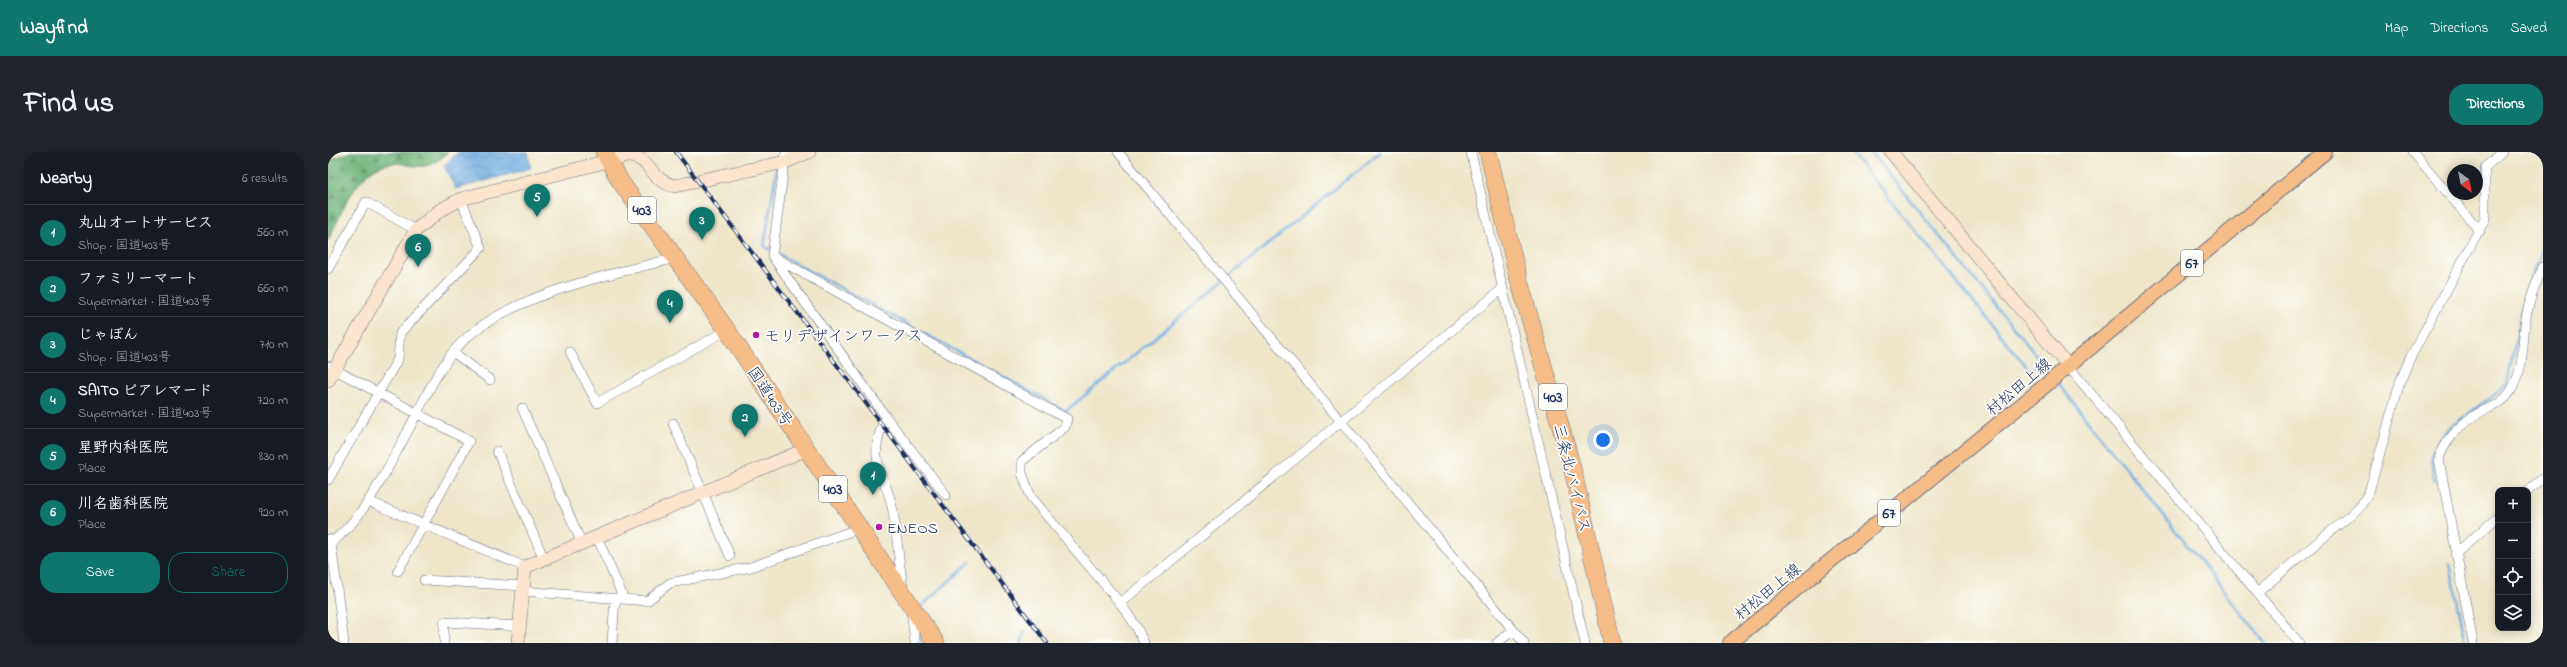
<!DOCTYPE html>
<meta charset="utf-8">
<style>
:root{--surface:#171b24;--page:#20242c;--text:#f1f3f6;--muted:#9ea1a6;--line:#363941;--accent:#0f766e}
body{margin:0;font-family:"Indie Flower","Klee One",sans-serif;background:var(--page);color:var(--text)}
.controls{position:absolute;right:12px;bottom:12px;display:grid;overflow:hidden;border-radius:8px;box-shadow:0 2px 10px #0003}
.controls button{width:36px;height:36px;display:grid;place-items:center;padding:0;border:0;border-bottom:1px solid var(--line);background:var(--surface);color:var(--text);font:20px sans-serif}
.compass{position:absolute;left:2119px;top:12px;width:36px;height:36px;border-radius:50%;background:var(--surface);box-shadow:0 2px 10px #0003;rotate:147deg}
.you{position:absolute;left:1275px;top:288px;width:14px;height:14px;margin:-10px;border:3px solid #fff;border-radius:50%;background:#1a73e8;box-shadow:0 0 0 6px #1a73e833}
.badge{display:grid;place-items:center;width:26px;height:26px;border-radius:50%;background:var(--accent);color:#fff;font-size:13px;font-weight:700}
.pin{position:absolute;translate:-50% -33px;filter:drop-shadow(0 1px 2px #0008)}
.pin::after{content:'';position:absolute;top:21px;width:14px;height:12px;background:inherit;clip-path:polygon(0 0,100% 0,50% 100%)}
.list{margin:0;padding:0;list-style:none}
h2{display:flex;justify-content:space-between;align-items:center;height:52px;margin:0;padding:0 16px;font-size:17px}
h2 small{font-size:13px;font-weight:400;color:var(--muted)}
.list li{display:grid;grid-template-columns:26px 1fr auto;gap:12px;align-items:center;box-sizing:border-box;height:56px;padding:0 16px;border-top:1px solid var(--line)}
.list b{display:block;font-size:15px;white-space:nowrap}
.list p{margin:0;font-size:13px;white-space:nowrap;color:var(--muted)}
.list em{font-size:13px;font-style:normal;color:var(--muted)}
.actions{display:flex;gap:8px;padding:12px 16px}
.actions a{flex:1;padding:9px 0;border:1px solid var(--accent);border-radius:16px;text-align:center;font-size:14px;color:var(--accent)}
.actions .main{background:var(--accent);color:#fff}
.icon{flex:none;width:22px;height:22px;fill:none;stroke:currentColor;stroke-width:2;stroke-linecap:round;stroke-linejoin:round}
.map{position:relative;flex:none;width:2215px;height:491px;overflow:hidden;border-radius:16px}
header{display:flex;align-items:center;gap:24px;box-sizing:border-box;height:56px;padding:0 20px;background:var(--accent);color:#fff}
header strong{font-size:19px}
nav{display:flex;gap:22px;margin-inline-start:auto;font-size:14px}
.intro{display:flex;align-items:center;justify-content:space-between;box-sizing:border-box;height:96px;padding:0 24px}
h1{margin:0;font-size:28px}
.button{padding:10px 18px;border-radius:16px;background:var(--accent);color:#fff;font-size:14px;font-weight:700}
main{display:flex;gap:24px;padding:0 24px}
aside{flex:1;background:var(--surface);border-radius:16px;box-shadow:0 2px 10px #0003}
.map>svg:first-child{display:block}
</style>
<header>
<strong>Wayfind</strong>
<nav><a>Map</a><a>Directions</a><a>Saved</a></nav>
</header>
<div class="intro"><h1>Find us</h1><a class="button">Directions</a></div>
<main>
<aside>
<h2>Nearby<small>6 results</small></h2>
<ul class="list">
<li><span class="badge">1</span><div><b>丸山オートサービス</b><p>Shop · 国道403号</p></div><em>560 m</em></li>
<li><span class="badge">2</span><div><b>ファミリーマート</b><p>Supermarket · 国道403号</p></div><em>660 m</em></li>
<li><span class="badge">3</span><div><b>じゃぼん</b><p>Shop · 国道403号</p></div><em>710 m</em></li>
<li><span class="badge">4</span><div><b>SAITO ピアレマード</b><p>Supermarket · 国道403号</p></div><em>720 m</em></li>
<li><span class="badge">5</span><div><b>星野内科医院</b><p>Place</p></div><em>830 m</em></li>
<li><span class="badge">6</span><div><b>川名歯科医院</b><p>Place</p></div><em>920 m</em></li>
</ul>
<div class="actions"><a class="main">Save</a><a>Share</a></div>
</aside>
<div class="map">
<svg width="2215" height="491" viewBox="0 0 2215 491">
<defs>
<pattern id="forest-firs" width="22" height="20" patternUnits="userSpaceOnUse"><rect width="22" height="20" fill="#69b074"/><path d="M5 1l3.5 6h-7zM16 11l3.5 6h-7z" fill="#569062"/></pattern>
<pattern id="water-waves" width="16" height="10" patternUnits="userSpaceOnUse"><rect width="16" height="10" fill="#70ade2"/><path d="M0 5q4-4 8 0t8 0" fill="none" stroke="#5b8dba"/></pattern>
</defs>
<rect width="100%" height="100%" fill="#fdfcf7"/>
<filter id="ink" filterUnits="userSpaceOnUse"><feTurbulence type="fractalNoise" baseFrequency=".025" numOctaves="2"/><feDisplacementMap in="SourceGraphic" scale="8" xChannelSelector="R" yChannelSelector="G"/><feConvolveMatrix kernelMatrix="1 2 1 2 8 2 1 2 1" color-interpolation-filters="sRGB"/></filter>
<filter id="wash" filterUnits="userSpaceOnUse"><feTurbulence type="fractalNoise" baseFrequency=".012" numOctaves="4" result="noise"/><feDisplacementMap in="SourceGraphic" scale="16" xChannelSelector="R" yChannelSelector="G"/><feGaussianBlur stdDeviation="0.9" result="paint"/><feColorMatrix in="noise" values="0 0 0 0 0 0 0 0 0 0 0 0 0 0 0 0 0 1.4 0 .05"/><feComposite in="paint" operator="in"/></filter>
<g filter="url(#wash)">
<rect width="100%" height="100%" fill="#efe6ca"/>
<path fill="url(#forest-firs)" stroke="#427069" d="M23,0h97c-26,28 -42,5 -65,13 -28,9 -43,52 -55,76v-81z"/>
<path fill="url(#water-waves)" stroke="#466ea0" d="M130,0h70l3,16 -75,21 -12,-23z"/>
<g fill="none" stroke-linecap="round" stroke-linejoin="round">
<path stroke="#70ade2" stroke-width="2.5" d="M1523,0l179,219 12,-9
M1543,0l181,223
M2211,0l4,7
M451,7l1,-7
M443,98l-7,-4 13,-78
M447,100l291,159 314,-259
M1729,230l208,261
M2107,329c-2,-7 -4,-16 -3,-24 3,-29 56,-53 75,-73l20,-97 16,-37
M2122,412l16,79
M594,454l48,-44
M592,480l2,11
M693,491l4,-11"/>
</g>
</g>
<g filter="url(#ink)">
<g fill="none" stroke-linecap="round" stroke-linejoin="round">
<defs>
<path id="street" d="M458,0l-14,104 114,161c-21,43 -1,54 7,94 4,25 6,51 10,77
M790,0l406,491
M1143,0l114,491
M2085,0l67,79
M444,104l295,163 -2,8 -43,34v12l9,24 89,106 16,23 8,17
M0,117l38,-67 50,28
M125,200l37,28
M242,200l27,51 130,-73
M0,214l141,75 -71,130
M1740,214l231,277
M194,256l60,136
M558,265l60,78
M345,271l57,133
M169,299l47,108
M0,328l70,-121 2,-26 81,-85 -20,-49
M2200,339l15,-13
M40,349l157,66
M269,385l27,62
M1,387l2,3 13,101
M0,393c35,-25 54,-67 74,-103 16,-29 30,-63 51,-90 43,-55 158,-78 223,-94
M2127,402l43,-37
M96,428l99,6
M194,439l125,10 23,-18 81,-16 109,-39
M1929,441l103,-86 9,-15 31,-110 10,-24 75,-139v-52l18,-15
M792,451l381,-313
M583,458l4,33
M116,491v-21l76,4
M284,491l3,-45
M1169,491l16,-13
M2145,491l-34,-184c4,-15 20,-33 33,-42 16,-11 31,-10 41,-30 11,-19 9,-41 12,-62 2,-19 10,-40 18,-58"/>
<path id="secondary" d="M1563,0l177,214
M0,229l88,-151 23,-19 22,-12 166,-43c24,-1 23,26 48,30l110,-24 24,-10
M190,491l7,-76 282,-118"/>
<path id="primary" d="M1402,491l317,-259 278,-232"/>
<path id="highway" d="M276,0l16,29 107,149 209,313
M1160,0l29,121 55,194 40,176"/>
</defs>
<use href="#street" stroke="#656f84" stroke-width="10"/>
<use href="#secondary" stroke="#656f84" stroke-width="14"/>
<use href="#primary" stroke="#656f84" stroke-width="16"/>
<use href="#highway" stroke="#656f84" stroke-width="18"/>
<use href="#street" stroke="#fff" stroke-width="9"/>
<use href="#secondary" stroke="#fce5cf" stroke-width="13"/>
<use href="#primary" stroke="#f7bd88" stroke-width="14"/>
<use href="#highway" stroke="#f7bd88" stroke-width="17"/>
<defs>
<path id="rail" d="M348,0l371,491"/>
</defs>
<use href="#rail" stroke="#1b2f5e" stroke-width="4"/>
<use href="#rail" stroke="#fdfcf7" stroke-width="2.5" stroke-dasharray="8" stroke-linecap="butt"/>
</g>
</g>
<g fill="#b5179e" stroke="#fdfcf7" stroke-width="1.5">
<circle cx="428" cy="183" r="4"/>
<circle cx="551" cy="375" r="4"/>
</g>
<g text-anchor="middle" stroke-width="3.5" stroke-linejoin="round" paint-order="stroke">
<g fill="#fdfcf7" stroke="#5f6c8c" stroke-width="1">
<rect x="300" y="45" width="28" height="26" rx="3"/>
<rect x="1853" y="98" width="22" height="26" rx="3"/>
<rect x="1211" y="232" width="28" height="26" rx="3"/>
<rect x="491" y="324" width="28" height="26" rx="3"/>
<rect x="1550" y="348" width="22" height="26" rx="3"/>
</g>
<g font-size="15" font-weight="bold" fill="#1b2f5e">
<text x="314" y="63">403</text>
<text x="1864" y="116">67</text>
<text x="1225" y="250">403</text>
<text x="505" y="342">403</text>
<text x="1561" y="366">67</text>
</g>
<g font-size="16" fill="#1b2f5e" stroke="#fdfcf7" text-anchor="start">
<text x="436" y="189">モリデザインワークス</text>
<text x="559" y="381">ENEOS</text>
</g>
<g font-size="16" fill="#1b2f5e" stroke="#fdfcf7">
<text transform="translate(1690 234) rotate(-40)" y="6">村松田上線</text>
<text transform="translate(443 244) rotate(56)" y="6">国道403号</text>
<text transform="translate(1245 326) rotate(76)" y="6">三条北バイパス</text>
<text transform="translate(1439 439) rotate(-39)" y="6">村松田上線</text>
</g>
</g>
</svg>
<div class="controls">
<button>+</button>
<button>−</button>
<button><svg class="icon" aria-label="locate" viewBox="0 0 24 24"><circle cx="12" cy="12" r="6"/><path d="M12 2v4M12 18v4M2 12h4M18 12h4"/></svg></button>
<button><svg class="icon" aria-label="layers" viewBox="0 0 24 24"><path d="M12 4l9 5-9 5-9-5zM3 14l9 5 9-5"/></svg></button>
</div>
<svg class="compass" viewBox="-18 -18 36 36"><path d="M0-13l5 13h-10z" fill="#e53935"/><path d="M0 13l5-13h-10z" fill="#9ea1a6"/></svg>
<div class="you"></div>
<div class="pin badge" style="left:545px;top:343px">1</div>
<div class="pin badge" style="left:417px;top:285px">2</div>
<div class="pin badge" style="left:374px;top:88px">3</div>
<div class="pin badge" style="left:342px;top:171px">4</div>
<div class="pin badge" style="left:209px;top:65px">5</div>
<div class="pin badge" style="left:90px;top:115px">6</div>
</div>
</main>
